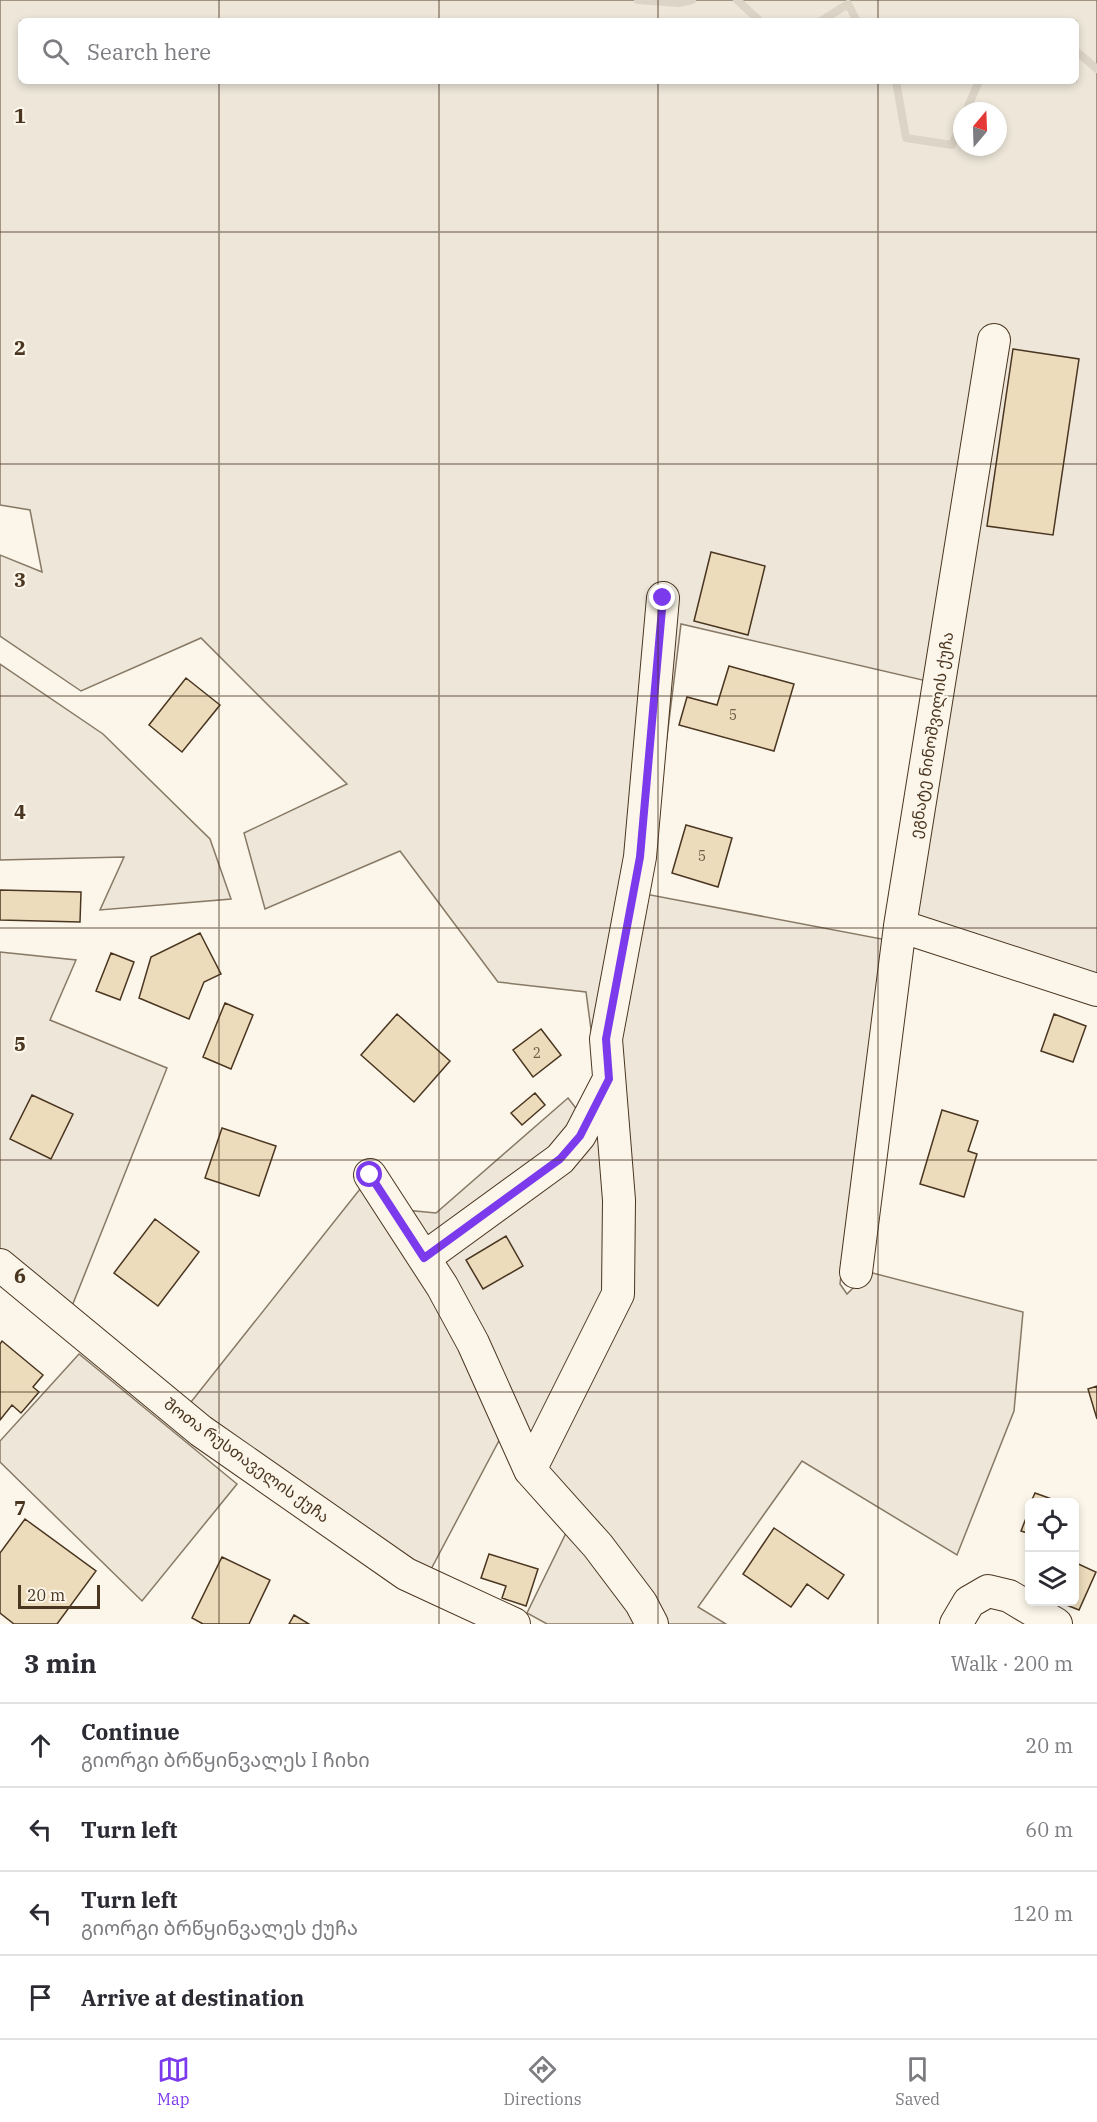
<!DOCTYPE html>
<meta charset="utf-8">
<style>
:root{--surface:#fff;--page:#f7f7f7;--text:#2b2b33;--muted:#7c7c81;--line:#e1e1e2;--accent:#7c3aed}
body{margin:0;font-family:"IBM Plex Serif","Noto Sans Georgian",serif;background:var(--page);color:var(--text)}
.controls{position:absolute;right:18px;bottom:18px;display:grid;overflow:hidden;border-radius:9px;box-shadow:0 3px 9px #0003}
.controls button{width:54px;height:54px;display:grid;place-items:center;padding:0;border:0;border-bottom:2px solid var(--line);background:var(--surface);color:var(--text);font:30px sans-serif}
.compass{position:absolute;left:953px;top:102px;width:54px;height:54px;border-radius:50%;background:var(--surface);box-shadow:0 3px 9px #0003;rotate:19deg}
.scale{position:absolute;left:18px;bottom:15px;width:82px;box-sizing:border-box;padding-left:6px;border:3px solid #4a3520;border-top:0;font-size:16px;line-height:21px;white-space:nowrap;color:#4a3520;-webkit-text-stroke:4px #fbf6e9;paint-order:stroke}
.stop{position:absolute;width:18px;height:18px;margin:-14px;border:4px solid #7c3aed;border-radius:50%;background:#fff}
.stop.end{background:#7c3aed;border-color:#fff;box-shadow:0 2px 6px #0008}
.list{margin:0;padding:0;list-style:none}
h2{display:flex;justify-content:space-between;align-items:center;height:78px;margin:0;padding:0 24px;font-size:26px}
h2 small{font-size:20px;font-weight:400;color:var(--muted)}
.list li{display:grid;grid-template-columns:39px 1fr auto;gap:18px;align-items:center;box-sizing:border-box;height:84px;padding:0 24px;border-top:2px solid var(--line)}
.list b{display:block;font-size:22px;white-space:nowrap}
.list p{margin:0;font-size:20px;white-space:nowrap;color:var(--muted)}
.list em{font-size:20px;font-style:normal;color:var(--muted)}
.icon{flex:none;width:33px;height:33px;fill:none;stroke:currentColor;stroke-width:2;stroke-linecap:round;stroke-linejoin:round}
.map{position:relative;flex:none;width:1097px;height:1624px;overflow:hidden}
.search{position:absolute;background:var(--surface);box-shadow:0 3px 9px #0003;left:18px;right:18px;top:18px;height:66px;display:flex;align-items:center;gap:15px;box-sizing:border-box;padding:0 21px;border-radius:9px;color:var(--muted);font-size:22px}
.sheet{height:414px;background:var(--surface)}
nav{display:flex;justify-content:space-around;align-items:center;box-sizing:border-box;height:84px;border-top:2px solid var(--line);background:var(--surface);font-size:16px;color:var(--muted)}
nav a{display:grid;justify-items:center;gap:3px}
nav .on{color:var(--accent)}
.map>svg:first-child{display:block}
</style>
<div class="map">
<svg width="1097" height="1624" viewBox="0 0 1097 1624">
<rect width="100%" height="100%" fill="#fbf6e9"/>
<path fill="#ede6d9" stroke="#887966" stroke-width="1.5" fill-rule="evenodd" d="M0,0h1097v977l-183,-60 13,-236 -246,-57 -28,226 -8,44 242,46 -34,232 -13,112 7,10 22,-22 154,40 -9,99 -57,144 -155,-94 -104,146 28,17h-61l-125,-154 90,-175 -29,-191 -15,-112 -88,-10 -98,-131 -135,58 -21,-76 103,-49 -146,-146 -120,53 -81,-55v-81l42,17 -12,-62 -30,-5zM21,21h1055v60h-1055zM962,111h36v36h-36z
M0,664l103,70 107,105 21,60 -131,11 24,-53 -124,3z
M0,952l76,8 -26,60 117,48 -95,238 -72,-53z
M568,1098l38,49 3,141 -79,163 -126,-241 32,3z
M364,1184l69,112 69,139 -73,138 -242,-166z
M79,1354l158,130 -95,117 -142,-139v-21z
M568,1529l72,95h-93l-20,-11z"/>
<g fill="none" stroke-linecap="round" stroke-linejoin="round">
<path stroke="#dcd4c6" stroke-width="8" d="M638,0l41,3 13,-3
M737,0l23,21
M821,21l27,-17 9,17
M1076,51l21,18
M896,81l10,57 46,7 10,-23
M966,111l13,-30"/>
</g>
<path fill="#ecdcbc" stroke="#4a3520" stroke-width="1.5" d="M1013,349l66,10 -26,176 -66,-9z
M711,552l54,14 -17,69 -54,-14z
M729,666l65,18 -20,67 -95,-26 8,-28 30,8z
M186,678l34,27 -38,47 -33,-27z
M686,825l46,13 -14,49 -46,-14z
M0,890l81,2 -1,30 -80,-2z
M200,933l21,41 -17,8 -15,37 -50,-21 12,-41z
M111,953l23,9 -14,38 -24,-9z
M225,1003l28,12 -22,54 -28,-12z
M397,1014l53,47 -36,41 -53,-47z
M1054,1014l32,12 -13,36 -32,-11z
M541,1029l20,26 -28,22 -20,-27z
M535,1093l10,12 -23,20 -11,-12z
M32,1095l41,19 -22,45 -41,-20z
M942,1110l36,11 -10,30 9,3 -13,43 -44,-13z
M222,1128l54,18 -17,50 -54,-18z
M155,1219l44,33 -41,54 -44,-33z
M506,1236l17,30 -40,23 -17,-29z
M2,1341l41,34 -10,12 6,5 -18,21 -9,-8 -12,15v-76z
M1097,1386v33l-9,-30z
M1035,1493l25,9h-29z
M1030,1508v26l-9,-3z
M25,1519l71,52 -39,53h-43l-14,-11v-60z
M774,1528l70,47 -16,24 -21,-15 -16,23 -48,-33z
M489,1554l49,15 -12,37 -24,-8 4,-12 -25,-8z
M222,1557l48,23 -21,44h-46l-11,-6z
M1074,1562l22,10 -17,38 -20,-8h15z
M294,1615l15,9h-20z"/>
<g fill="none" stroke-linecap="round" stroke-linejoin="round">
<defs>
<path id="minor" d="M994,340l-94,586 197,64
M370,1175l72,111 31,57 57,127 68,76 43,57 11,21
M424,1258l136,-99 20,-24 29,-56
M0,1265l201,166 205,143 108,50
M856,1272l44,-346
M530,1470l88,-176 1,-94 -13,-161 34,-182 23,-259
M956,1624l13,-22 19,-11 21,5 47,28"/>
</defs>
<use href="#minor" stroke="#4a3520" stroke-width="34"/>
<use href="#minor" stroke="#fbf6e9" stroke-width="32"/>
</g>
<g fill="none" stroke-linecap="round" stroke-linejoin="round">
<path stroke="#7c3aed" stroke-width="8" d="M370,1175l54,83 136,-99 20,-23 29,-57 -3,-40 34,-182 23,-259"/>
</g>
<path fill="none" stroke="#4a3520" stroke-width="1.5" stroke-opacity="0.55" d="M219,0v21M439,0v21M658,0v21M878,0v21M219,81v1543M439,81v1543M658,81v1543M878,81v1543M0,232h1097M0,464h1097M0,696h1097M0,928h1097M0,1160h1097M0,1392h1097"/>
<g text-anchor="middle" stroke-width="4.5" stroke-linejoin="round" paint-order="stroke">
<g font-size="14" fill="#725f47">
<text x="733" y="720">5</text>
<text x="702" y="861">5</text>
<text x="537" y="1058">2</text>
</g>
<g font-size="16" fill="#4a3520" stroke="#fbf6e9">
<text transform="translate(931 735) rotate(-81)" y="6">ეგნატე ნინოშვილის ქუჩა</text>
<text transform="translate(247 1460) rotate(36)" y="6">შოთა რუსთაველის ქუჩა</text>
</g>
</g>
<g font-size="20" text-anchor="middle" font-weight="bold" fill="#4a3520" stroke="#fbf6e9" stroke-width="4.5" stroke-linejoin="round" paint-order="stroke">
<text x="20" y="123">1</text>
<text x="20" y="355">2</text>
<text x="20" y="587">3</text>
<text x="20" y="819">4</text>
<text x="20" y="1051">5</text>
<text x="20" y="1283">6</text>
<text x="20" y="1515">7</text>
</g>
</svg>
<div class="controls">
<button><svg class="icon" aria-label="locate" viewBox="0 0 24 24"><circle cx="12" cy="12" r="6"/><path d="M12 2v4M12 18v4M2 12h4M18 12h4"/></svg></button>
<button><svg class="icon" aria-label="layers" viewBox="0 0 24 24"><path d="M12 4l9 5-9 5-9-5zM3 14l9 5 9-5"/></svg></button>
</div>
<svg class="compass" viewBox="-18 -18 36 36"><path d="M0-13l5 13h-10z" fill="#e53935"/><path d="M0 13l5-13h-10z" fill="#7c7c81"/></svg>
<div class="scale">20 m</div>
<div class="stop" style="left:370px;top:1175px"></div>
<div class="stop end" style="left:663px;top:598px"></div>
<div class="search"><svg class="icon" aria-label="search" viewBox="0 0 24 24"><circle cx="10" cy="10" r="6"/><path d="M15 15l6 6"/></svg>Search here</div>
</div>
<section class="sheet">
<h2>3 min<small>Walk · 200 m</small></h2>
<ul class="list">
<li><svg class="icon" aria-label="ahead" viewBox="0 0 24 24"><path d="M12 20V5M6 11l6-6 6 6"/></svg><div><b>Continue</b><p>გიორგი ბრწყინვალეს I ჩიხი</p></div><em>20 m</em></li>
<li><svg class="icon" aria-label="left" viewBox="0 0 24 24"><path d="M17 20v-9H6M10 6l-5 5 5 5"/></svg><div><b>Turn left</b></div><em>60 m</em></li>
<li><svg class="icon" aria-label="left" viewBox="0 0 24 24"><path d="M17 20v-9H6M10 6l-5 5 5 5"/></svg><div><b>Turn left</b><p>გიორგი ბრწყინვალეს ქუჩა</p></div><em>120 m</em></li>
<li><svg class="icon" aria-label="arrive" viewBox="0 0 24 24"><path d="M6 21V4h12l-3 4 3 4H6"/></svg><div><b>Arrive at destination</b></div></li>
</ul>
</section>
<nav>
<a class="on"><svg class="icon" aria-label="map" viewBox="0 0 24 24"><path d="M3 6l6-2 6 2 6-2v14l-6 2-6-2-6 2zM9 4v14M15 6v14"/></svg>Map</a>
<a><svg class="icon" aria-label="directions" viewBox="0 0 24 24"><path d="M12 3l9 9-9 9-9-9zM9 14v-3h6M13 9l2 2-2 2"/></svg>Directions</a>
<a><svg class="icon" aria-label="saved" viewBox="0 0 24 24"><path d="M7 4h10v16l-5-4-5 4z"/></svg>Saved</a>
</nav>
